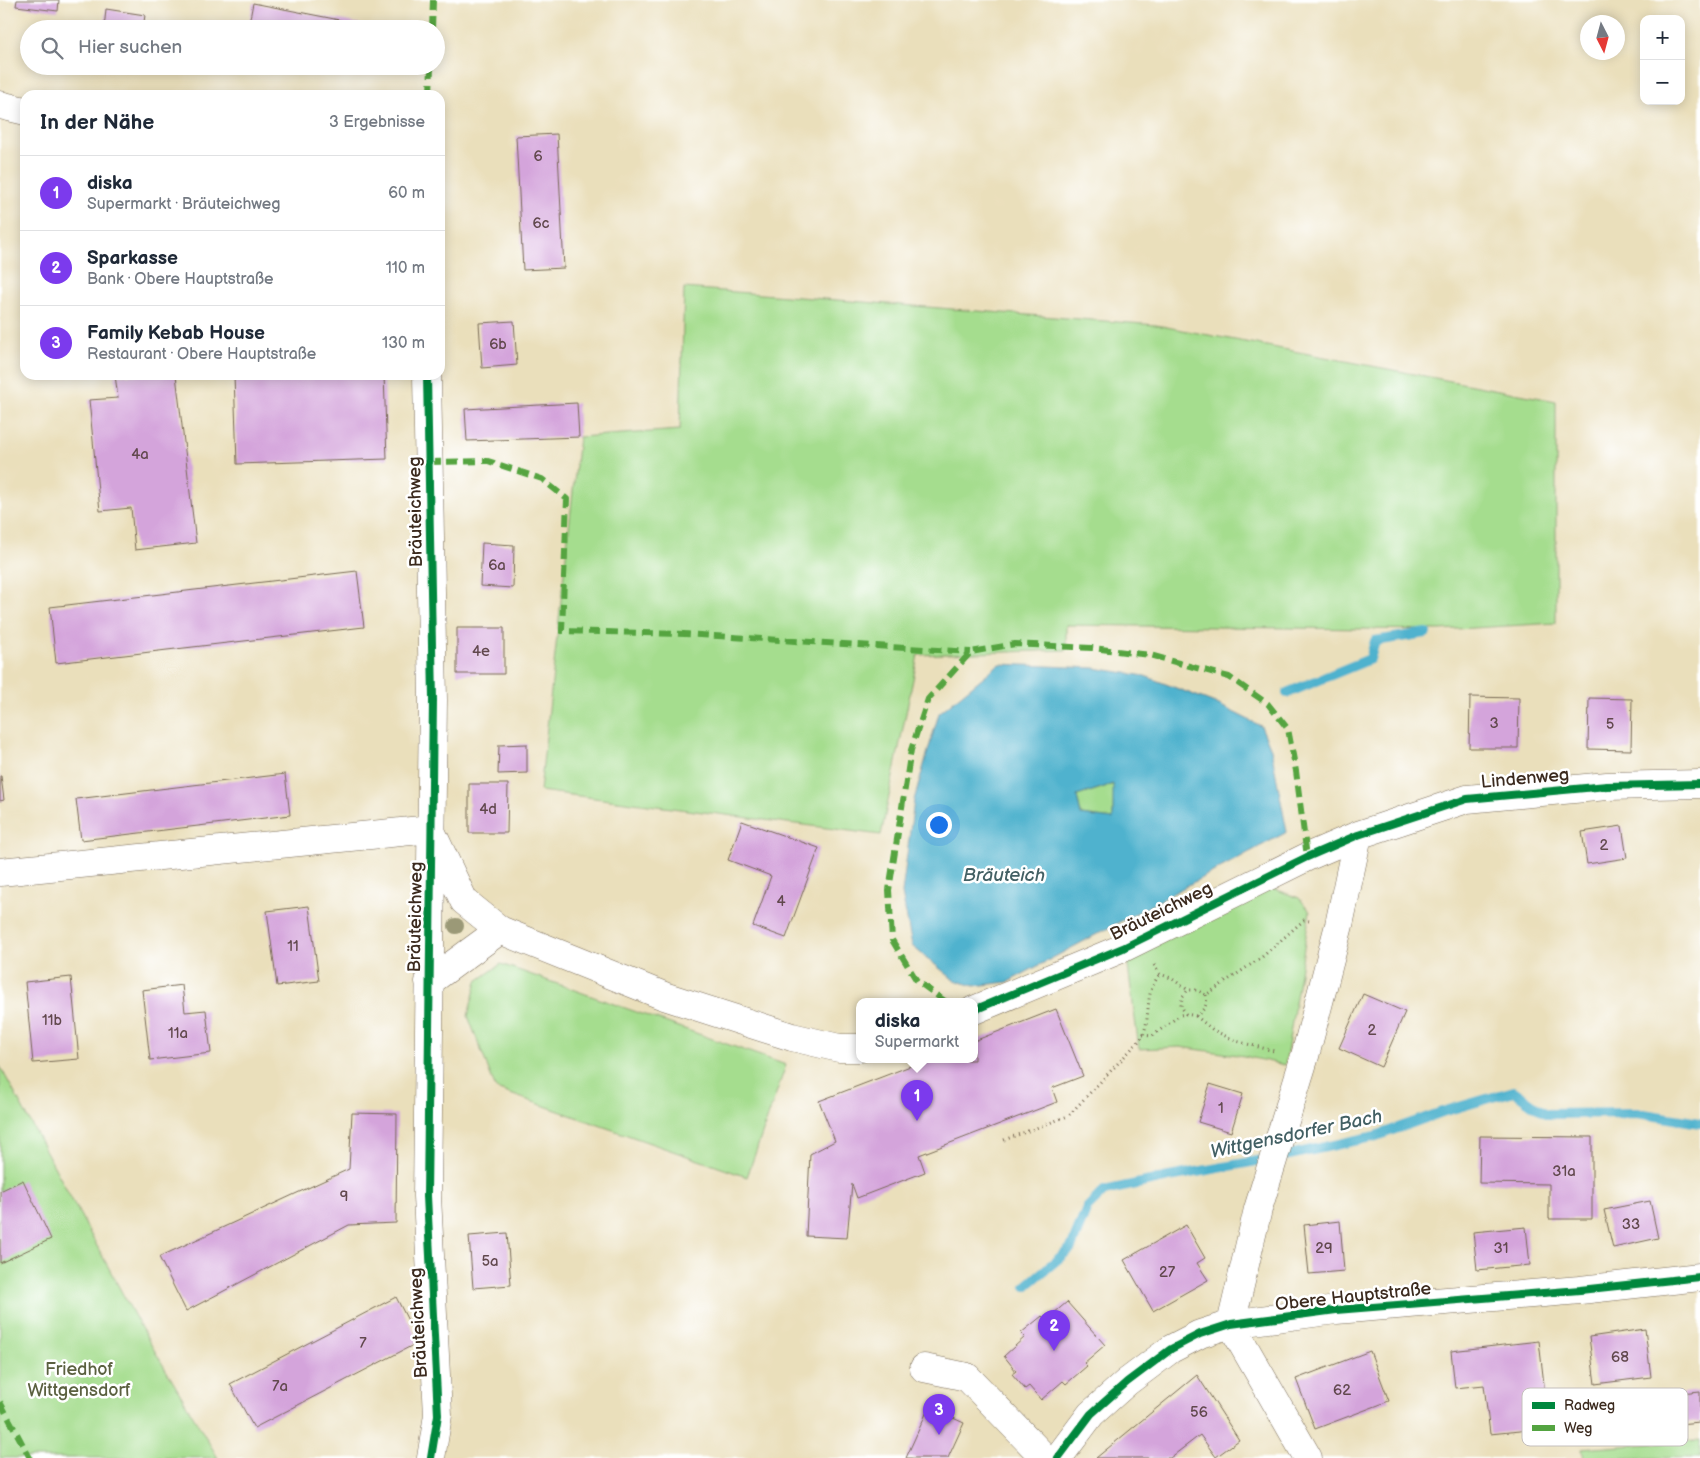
<!DOCTYPE html>
<html lang="de">
<meta charset="utf-8">
<style>
:root{--surface:#fff;--page:#f2f2f3;--text:#1f2937;--muted:#747a83;--line:#e0e1e3;--accent:#7c3aed}
body{margin:0;font-family:"Balsamiq Sans",sans-serif;background:var(--page);color:var(--text)}
.controls{position:absolute;right:15px;top:15px;display:grid;overflow:hidden;border-radius:10px;box-shadow:0 2px 12px #0003}
.controls button{width:45px;height:45px;display:grid;place-items:center;padding:0;border:0;border-bottom:1px solid var(--line);background:var(--surface);color:var(--text);font:25px sans-serif}
.compass{position:absolute;left:1580px;top:15px;width:45px;height:45px;border-radius:50%;background:var(--surface);box-shadow:0 2px 12px #0003;rotate:174deg}
.you{position:absolute;left:938px;top:824px;width:18px;height:18px;margin:-12px;border:4px solid #fff;border-radius:50%;background:#1a73e8;box-shadow:0 0 0 8px #1a73e833}
.badge{display:grid;place-items:center;width:32px;height:32px;border-radius:50%;background:var(--accent);color:#fff;font-size:16px;font-weight:700}
.pin{position:absolute;translate:-50% -41px;filter:drop-shadow(0 1px 2px #0008)}
.pin::after{content:'';position:absolute;top:26px;width:18px;height:15px;background:inherit;clip-path:polygon(0 0,100% 0,50% 100%)}
.popup{position:absolute;left:856px;top:998px;width:122px;height:65px;box-sizing:border-box;display:grid;place-content:center;border-radius:10px;background:var(--surface);filter:drop-shadow(0 1px 4px #0005);font-size:16px;white-space:nowrap;color:var(--muted)}
.popup b{font-size:19px;color:var(--text)}
.popup::after{content:'';position:absolute;left:50%;top:100%;margin-left:-10px;border:10px solid transparent;border-top-color:var(--surface)}
.list{margin:0;padding:0;list-style:none}
h2{display:flex;justify-content:space-between;align-items:center;height:65px;margin:0;padding:0 20px;font-size:21px}
h2 small{font-size:16px;font-weight:400;color:var(--muted)}
.list li{display:grid;grid-template-columns:32px 1fr auto;gap:15px;align-items:center;box-sizing:border-box;height:75px;padding:0 20px;border-top:1px solid var(--line)}
.list b{display:block;font-size:19px;white-space:nowrap}
.list p{margin:0;font-size:16px;white-space:nowrap;color:var(--muted)}
.list em{font-size:16px;font-style:normal;color:var(--muted)}
.icon{flex:none;width:28px;height:28px;fill:none;stroke:currentColor;stroke-width:2;stroke-linecap:round;stroke-linejoin:round}
.map{position:relative;flex:none;width:1700px;height:1458px;overflow:hidden}
.search{position:absolute;background:var(--surface);box-shadow:0 2px 12px #0003;left:20px;top:20px;width:425px;height:55px;display:flex;align-items:center;gap:12px;box-sizing:border-box;padding:0 18px;border-radius:28px;color:var(--muted);font-size:19px}
.panel{position:absolute;background:var(--surface);box-shadow:0 2px 12px #0003;left:20px;top:90px;width:425px;height:290px;border-radius:15px}
.map>svg:first-child{display:block}
</style>
<div class="map">
<svg width="1700" height="1458" viewBox="0 0 1700 1458">
<rect width="100%" height="100%" fill="#fff"/>
<filter id="ink" filterUnits="userSpaceOnUse"><feTurbulence type="fractalNoise" baseFrequency=".02" numOctaves="2"/><feDisplacementMap in="SourceGraphic" scale="10" xChannelSelector="R" yChannelSelector="G"/><feConvolveMatrix kernelMatrix="1 2 1 2 8 2 1 2 1" color-interpolation-filters="sRGB"/></filter>
<filter id="wash" filterUnits="userSpaceOnUse"><feTurbulence type="fractalNoise" baseFrequency=".0096" numOctaves="4" result="noise"/><feDisplacementMap in="SourceGraphic" scale="20" xChannelSelector="R" yChannelSelector="G"/><feGaussianBlur stdDeviation="1.12" result="paint"/><feColorMatrix in="noise" values="0 0 0 0 0 0 0 0 0 0 0 0 0 0 0 0 0 1.4 0 .05"/><feComposite in="paint" operator="in"/></filter>
<g filter="url(#wash)">
<rect width="100%" height="100%" fill="#eadfbb"/>
<path fill="#a5dd8e" stroke="#708456" d="M684,288l472,37 400,76v222l-116,7 -374,-5v25l-148,5 -37,180 -341,-44 39,-354 101,-7z
M1114,784l-1,35 -32,-4 -4,-19z
M1272,888l27,10 11,13 -25,154 -41,-9 -64,-9 -41,2 -13,-98z
M501,964l285,101 -39,112 -251,-88 -28,-73 9,-35z
M0,1066l140,260 78,132h-218z
M1700,1440v18h-116l-2,-9z"/>
<path fill="#50b2ce" stroke="#466e76" fill-rule="evenodd" d="M999,664l95,4 51,8 70,27 46,23 10,23 16,83 -279,150 -34,4 -20,-6 -42,-34 -10,-53 12,-93 25,-87zM1113,784v35l-32,-4 -4,-19z"/>
<g fill="none" stroke-linecap="round" stroke-linejoin="round">
<path stroke="#50b2ce" stroke-width="10" d="M1287,693l83,-34 5,-18 51,-8
M1026,1286l45,-38 16,-40 17,-17 65,-14 120,-22 87,-19 66,-24 72,-21 32,23 91,-1 63,10"/>
</g>
<g id="blocks">
<path fill="#d4a4db" d="M17,0h42l-1,11 -42,-5z
M253,3l107,21v5h-112z
M106,9l39,6 -2,14h-39z
M557,134l7,134 -41,2 -7,-134z
M514,321l3,44 -35,3 -3,-45z
M115,375h61l20,168 -61,7 -4,-42 -31,3 -11,-111 29,-2z
M234,375h150l3,84 -150,5z
M577,403l2,34 -112,4 -2,-32z
M482,543l32,2 -1,43 -33,-2z
M357,571l7,56 -308,36 -6,-56z
M457,628h47v46h-47z
M1470,697l49,1 -1,50h-49z
M1589,698l43,1 -1,51 -43,-1z
M527,744v29l-29,1 1,-29z
M285,774l5,41 -209,25 -5,-41z
M0,776h1l3,24 -4,1z
M469,784h39l-1,49h-38z
M742,821l77,27 -33,90 -33,-12 18,-50 -43,-16z
M1622,826l5,32 -40,6 -5,-32z
M309,906l10,75 -42,5 -10,-75z
M71,977l8,82 -46,4 -8,-81z
M182,985l3,27 21,-2 5,43 -61,7 -8,-70z
M1363,994l42,18 -24,55 -42,-19z
M1056,1009l27,67 -31,12 5,14 -138,53 6,17 -68,26 -5,-14 -5,54 -41,-2 4,-82 25,-13 -16,-40 107,-41h48v-19z
M1210,1084l33,10 -12,38 -33,-10z
M352,1113l45,1 -1,109 -47,2 -163,86 -27,-54 190,-88z
M1480,1136l112,1v82h-43v-35l-70,-1z
M23,1180l28,59 -51,24v-72z
M1650,1201l8,37 -45,10 -9,-38z
M1340,1221l4,50 -35,3 -5,-49z
M1186,1225l19,33 -8,5 11,17 -55,31 -29,-51z
M1526,1227l4,38 -53,5 -4,-38z
M507,1233l4,52 -38,3 -4,-52z
M396,1297l23,45 -165,86 -24,-44z
M1067,1302l38,43 -21,18 3,3 -21,18 -3,-3 -22,19 -12,-14 -4,3 -13,-15 4,-3 -12,-15 21,-19 -4,-4 21,-17 4,4z
M1645,1329l6,48 -56,7 -6,-47z
M1539,1341l10,87 -59,6 -6,-49 -29,3 -4,-37z
M1370,1351l19,50 -74,28 -19,-50z
M1197,1375l42,65 -23,17 -16,-22 -30,23h-74z
M1700,1391v31l-43,4 -3,-30z
M929,1407l35,16 -16,35h-42z"/>
</g>
</g>
<g filter="url(#ink)">
<use href="#blocks" fill-opacity="0" stroke="#786955" stroke-width="1"/>
<g fill="none" stroke-linecap="round" stroke-linejoin="round">
<defs>
<path id="minor" d="M0,105l25,6
M427,375l6,325 -6,496 11,219 -7,43
M433,835l31,66 36,29 164,66 128,41 47,11h21
M0,872l431,-43
M429,982l71,-52
M974,1010l149,-62 184,-91 51,-22 109,-36 140,-13 93,-2
M924,1368l43,9 78,81
M1058,1458l33,-44 36,-32 44,-33 29,-15 31,-10 105,-14 244,-20 120,-13
M1308,1458l-77,-134 27,-115 47,-153 34,-131 19,-90"/>
</defs>
<use href="#minor" stroke="#786955" stroke-width="29"/>
<path stroke="#786955" stroke-width="3" stroke-dasharray="1 4" stroke-linecap="butt" d="M1154,965l6,9 11,4 17,12
M1206,995c2,10 -2,15 -10,21l-10,-2 -5,-8 1,-9 6,-7h9l9,5 56,-38 42,-37 5,1
M1196,1016l17,14 23,11 38,10
M1143,1035l9,1 28,-21 6,-1
M1004,1140l64,-24 72,-76c8,-11 7,-27 9,-40 1,-10 5,-18 11,-26"/>
<use href="#minor" stroke="#fff" stroke-width="28"/>
<path stroke="#54a441" stroke-width="6" stroke-dasharray="12 6" stroke-linecap="butt" d="M432,29l1,-29
M430,95l1,-29
M429,462l59,-1 54,18 25,20 -5,132 122,3 287,18
M946,1002l-29,-21 -25,-41 -3,-50 22,-140 17,-51 43,-47 44,-8 77,4 58,7 79,22 39,27 20,25 8,42 11,86
M0,1402l30,56"/>
<defs>
<path id="cycleway" d="M427,375l6,325 -6,496 11,219 -7,43
M974,1010l149,-62 184,-91 51,-22 109,-36 140,-13 93,-2
M1058,1458l33,-44 36,-32 44,-33 29,-15 31,-10 105,-14 244,-20 120,-13"/>
</defs>
<use href="#cycleway" stroke="#fff" stroke-width="11"/>
<use href="#cycleway" stroke="#00873e" stroke-width="8"/>
</g>
<circle fill="#9b9977" cx="456" cy="926" r="8"/>
</g>
<g text-anchor="middle" stroke-width="5" stroke-linejoin="round" paint-order="stroke">
<g font-size="15" fill="#61484d">
<text x="538" y="161">6</text>
<text x="541" y="228">6c</text>
<text x="498" y="349">6b</text>
<text x="140" y="459">4a</text>
<text x="497" y="570">6a</text>
<text x="481" y="656">4e</text>
<text x="1494" y="728">3</text>
<text x="1610" y="729">5</text>
<text x="488" y="814">4d</text>
<text x="1604" y="850">2</text>
<text x="781" y="906">4</text>
<text x="293" y="951">11</text>
<text x="52" y="1025">11b</text>
<text x="1372" y="1035">2</text>
<text x="178" y="1038">11a</text>
<text x="1221" y="1113">1</text>
<text x="1564" y="1176">31a</text>
<text x="344" y="1201">9</text>
<text x="1631" y="1229">33</text>
<text x="1324" y="1253">29</text>
<text x="1501" y="1253">31</text>
<text x="490" y="1266">5a</text>
<text x="1167" y="1277">27</text>
<text x="363" y="1348">7</text>
<text x="1620" y="1362">68</text>
<text x="280" y="1391">7a</text>
<text x="1342" y="1395">62</text>
<text x="1199" y="1417">56</text>
</g>
<g font-size="18" fill="#3b2a1e" stroke="#fff">
<text transform="translate(415 512) rotate(-91)" y="6">Bräuteichweg</text>
<text transform="translate(1525 778) rotate(-5)" y="6">Lindenweg</text>
<text transform="translate(1161 911) rotate(-26)" y="6">Bräuteichweg</text>
<text transform="translate(415 917) rotate(-89)" y="6">Bräuteichweg</text>
<text transform="translate(1353 1296) rotate(-6)" y="6">Obere Hauptstraße</text>
<text transform="translate(418 1323) rotate(-93)" y="6">Bräuteichweg</text>
</g>
<g font-size="18" fill="#5b6040" stroke="#fff">
<text x="79" y="1375">Friedhof<tspan x="79" dy="21">Wittgensdorf</tspan></text>
</g>
<g font-size="19" font-style="italic" fill="#436064" stroke="#fff">
<text x="1004" y="881">Bräuteich</text>
<text transform="translate(1296 1133) rotate(-12)" y="7">Wittgensdorfer Bach</text>
</g>
</g>
<rect x="1522" y="1388" width="166" height="58" rx="8" fill="#fff" stroke="#c4bfbc" stroke-width="1"/>
<rect x="1532" y="1402" width="23" height="7" fill="#00873e"/>
<rect x="1532" y="1425" width="23" height="6" fill="#54a441"/>
<g font-size="14" fill="#3b2a1e">
<text x="1564" y="1410">Radweg</text>
<text x="1564" y="1433">Weg</text>
</g>
</svg>
<div class="controls">
<button>+</button>
<button>−</button>
</div>
<svg class="compass" viewBox="-18 -18 36 36"><path d="M0-13l5 13h-10z" fill="#e53935"/><path d="M0 13l5-13h-10z" fill="#747a83"/></svg>
<div class="you"></div>
<div class="pin badge" style="left:917px;top:1121px">1</div>
<div class="popup"><b>diska</b>Supermarkt</div>
<div class="pin badge" style="left:1054px;top:1351px">2</div>
<div class="pin badge" style="left:939px;top:1435px">3</div>
<div class="search"><svg class="icon" aria-label="search" viewBox="0 0 24 24"><circle cx="10" cy="10" r="6"/><path d="M15 15l6 6"/></svg>Hier suchen</div>
<section class="panel">
<h2>In der Nähe<small>3 Ergebnisse</small></h2>
<ul class="list">
<li><span class="badge">1</span><div><b>diska</b><p>Supermarkt · Bräuteichweg</p></div><em>60 m</em></li>
<li><span class="badge">2</span><div><b>Sparkasse</b><p>Bank · Obere Hauptstraße</p></div><em>110 m</em></li>
<li><span class="badge">3</span><div><b>Family Kebab House</b><p>Restaurant · Obere Hauptstraße</p></div><em>130 m</em></li>
</ul>
</section>
</div>
